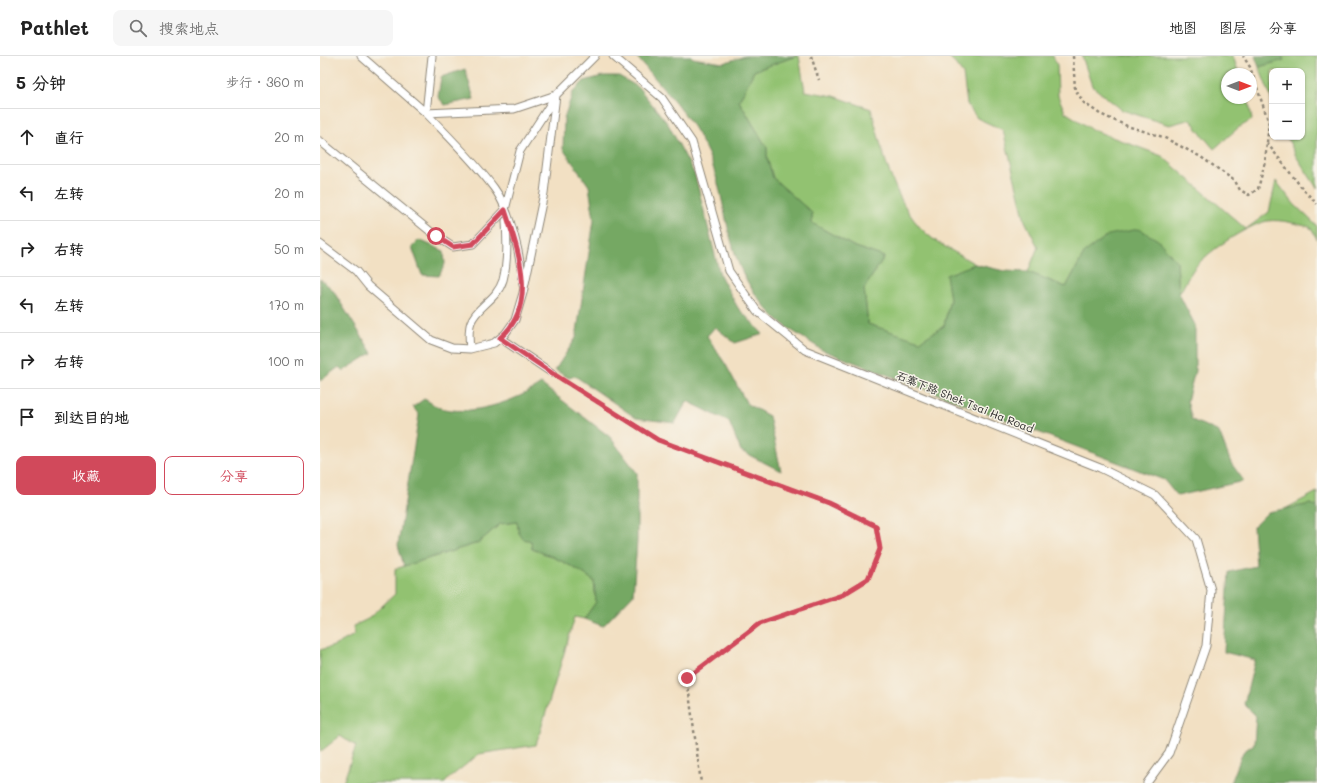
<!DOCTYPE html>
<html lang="zh">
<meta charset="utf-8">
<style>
:root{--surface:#fff;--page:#f6f6f6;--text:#222;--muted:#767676;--line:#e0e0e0;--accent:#d1495b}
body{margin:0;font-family:Mali,"LXGW WenKai TC",sans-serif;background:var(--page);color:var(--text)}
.controls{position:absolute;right:12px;top:12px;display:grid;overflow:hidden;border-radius:8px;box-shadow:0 1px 3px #0004}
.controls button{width:36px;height:36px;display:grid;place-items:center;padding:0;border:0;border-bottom:1px solid var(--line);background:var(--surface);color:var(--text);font:20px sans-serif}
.compass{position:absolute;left:901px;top:12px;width:36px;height:36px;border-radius:50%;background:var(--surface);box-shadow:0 1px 3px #0004;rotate:90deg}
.stop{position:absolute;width:12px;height:12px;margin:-9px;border:3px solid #d1495b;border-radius:50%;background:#fff}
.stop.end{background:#d1495b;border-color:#fff;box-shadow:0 1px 4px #0008}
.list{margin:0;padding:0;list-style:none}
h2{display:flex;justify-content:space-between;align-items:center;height:52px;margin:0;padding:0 16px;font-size:17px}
h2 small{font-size:13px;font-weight:400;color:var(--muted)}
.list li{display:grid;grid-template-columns:26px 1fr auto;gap:12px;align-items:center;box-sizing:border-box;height:56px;padding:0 16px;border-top:1px solid var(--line)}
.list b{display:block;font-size:15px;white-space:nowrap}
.list em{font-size:13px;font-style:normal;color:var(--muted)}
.actions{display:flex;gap:8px;padding:12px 16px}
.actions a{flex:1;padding:9px 0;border:1px solid var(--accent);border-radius:8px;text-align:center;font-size:14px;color:var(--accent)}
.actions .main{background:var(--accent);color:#fff}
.icon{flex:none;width:22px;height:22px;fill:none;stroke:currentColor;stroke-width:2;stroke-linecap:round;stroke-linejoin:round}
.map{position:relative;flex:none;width:997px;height:727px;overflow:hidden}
header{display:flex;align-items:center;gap:24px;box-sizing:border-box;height:56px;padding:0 20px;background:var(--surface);border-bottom:1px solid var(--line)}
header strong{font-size:19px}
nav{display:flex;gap:22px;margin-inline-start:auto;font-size:14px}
.search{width:280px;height:36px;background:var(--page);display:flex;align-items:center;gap:10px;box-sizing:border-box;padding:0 14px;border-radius:8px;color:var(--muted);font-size:15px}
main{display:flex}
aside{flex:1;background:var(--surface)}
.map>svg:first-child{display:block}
</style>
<header>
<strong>Pathlet</strong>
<div class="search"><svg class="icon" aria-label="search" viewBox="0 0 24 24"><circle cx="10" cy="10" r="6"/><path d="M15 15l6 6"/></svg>搜索地点</div>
<nav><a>地图</a><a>图层</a><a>分享</a></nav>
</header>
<main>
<aside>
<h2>5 分钟<small>步行 · 360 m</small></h2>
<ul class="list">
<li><svg class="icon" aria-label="ahead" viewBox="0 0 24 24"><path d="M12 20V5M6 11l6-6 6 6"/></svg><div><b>直行</b></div><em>20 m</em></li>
<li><svg class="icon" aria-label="left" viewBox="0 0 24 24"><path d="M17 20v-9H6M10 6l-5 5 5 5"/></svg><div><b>左转</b></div><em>20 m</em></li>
<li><svg class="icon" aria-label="right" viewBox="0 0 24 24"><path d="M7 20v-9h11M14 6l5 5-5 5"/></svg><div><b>右转</b></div><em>50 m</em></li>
<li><svg class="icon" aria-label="left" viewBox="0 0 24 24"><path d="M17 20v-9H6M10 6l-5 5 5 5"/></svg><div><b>左转</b></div><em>170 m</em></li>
<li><svg class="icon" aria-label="right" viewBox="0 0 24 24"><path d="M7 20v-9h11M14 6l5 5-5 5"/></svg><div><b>右转</b></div><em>100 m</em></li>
<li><svg class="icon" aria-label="arrive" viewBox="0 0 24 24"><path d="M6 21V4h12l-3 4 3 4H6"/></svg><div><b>到达目的地</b></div></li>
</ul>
<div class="actions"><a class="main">收藏</a><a>分享</a></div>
</aside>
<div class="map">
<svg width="997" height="727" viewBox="0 0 997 727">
<rect width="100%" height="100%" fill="#f7f3e8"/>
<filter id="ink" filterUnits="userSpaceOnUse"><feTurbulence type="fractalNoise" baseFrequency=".025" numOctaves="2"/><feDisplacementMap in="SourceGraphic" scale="8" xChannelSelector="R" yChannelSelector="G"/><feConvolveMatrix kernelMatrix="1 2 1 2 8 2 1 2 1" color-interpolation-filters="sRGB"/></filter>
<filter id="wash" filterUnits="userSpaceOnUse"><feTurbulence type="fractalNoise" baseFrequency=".012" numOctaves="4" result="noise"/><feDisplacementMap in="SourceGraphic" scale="16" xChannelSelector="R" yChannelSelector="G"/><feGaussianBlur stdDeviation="0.9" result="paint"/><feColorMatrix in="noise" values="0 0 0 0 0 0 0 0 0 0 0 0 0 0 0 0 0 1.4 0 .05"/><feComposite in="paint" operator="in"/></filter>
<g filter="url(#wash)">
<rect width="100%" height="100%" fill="#f2e0c3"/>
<path fill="#92c271" stroke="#5e764e" d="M476,0h3l6,35 29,5 37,13c12,43 24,102 62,130 13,9 29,17 42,25l-28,12 3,23 -6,27 -24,16 -52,-18 -4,-35 20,-32 -31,-11 -41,-23v-10l-39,-35 -6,-20v-10l-28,-47 15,-30z
M629,0h104l4,9 1,31 7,16 28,18 69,26 84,73 23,-17 7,-31 18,23 23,22v13l-7,-12c-14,-3 -28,-8 -43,-6 -21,5 -61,31 -74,49 -5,7 -9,16 -14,24l-2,-32 -92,-10 -19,35 -38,-15 10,-25 -13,-26 -22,-91 -26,-12 -10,-14 -4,-30z
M762,0h151l6,18h-12v24h21l4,22 -14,8 -24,21 -17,-20 -6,-10 -22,6 -47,-15 -30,-24z
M962,0h35v132l-21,-32 -9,-19h15v-66h-30v29l-13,-33 24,-7z
M997,436v15l-6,-3 -28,6z
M197,466l2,11 12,8 1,8c23,8 42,17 62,32l2,21 -12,17 -9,-2 -39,128 -57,9 -31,25 -3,4h-102l13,-37 -16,-10 -20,16v-102l14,-4 20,-11 -1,-9 15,-7 27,-25v-25l83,-26 22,-19z"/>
<path fill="#75a863" stroke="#506a47" d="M316,0h55l2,2 30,5 22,-7h51l-42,15 -15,30 28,47v10l6,20 39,35v10l41,23 31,11 -20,32 4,35 52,17 24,-15 6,-27 -4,-24 29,-11 29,7 24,1 38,15 19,-35 23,-17 31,-6 19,11 19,22 2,32 16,31v46l-8,30 5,19 27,12 12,31 13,18 -67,15 -13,-16 -342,-130c-14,-10 -32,-19 -45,-31 -18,-17 -35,-41 -42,-66 -11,-32 -13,-68 -27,-99 -17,-39 -46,-66 -72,-98z
M935,0h27l2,4 -25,7z
M145,13l9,30 -29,6 -7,-8 3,-20z
M283,20h16l19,11 30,37 27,51 25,100 18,33 25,26 -28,9 -20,-16 -8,9 19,29 21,39 22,12 12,55 -40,-20 -12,-29 -42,-21 -12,22 -39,-5 -61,-42 -6,2 -14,-8 21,-32 18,-118 -5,-34 -26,-37 1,-31 9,-26 11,-11z
M99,184l25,11 1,13 -6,12 -17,-1 -10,-28z
M0,223l12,10 40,64 -29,18 -4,-4 -19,14z
M221,328l69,53 27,36v68l-4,54 -30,31 -19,-7 12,-17 -2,-21c-20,-15 -39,-24 -62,-32l-1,-8 -8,-2 -4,-6 -2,-11 -17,2 -22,19 -74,23 -6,-21 21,-130 -6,-8 11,-8c5,2 9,6 14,8 30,11 79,-6 103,-23z
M991,448l6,3v276h-86l12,-31 11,-8 2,-28 -12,-12 11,-44 -31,-8 5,-80 27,-6 -3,-39 15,-15z"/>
</g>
<g filter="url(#ink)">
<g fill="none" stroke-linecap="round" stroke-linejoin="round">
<defs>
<path id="lane" d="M41,0l65,57 88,-4 42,-14 39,-39
M112,0l-6,57c23,24 48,48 68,75 17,23 27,70 29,97
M293,0l49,42 30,44 37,129 28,40 48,39 295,118 55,27 41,44 15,51 -5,56 -37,107 -22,30
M0,85l116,95 17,11 20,-3 32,-34 15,-59 35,-54
M0,188l36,27 12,15 63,54 21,8 18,1 24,-6 11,-9 10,-14 8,-27 21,-100 12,-98
M180,282l52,35
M150,293c-1,-9 -2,-19 1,-27 6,-16 26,-22 32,-42 5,-19 4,-39 3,-59"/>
</defs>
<use href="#lane" stroke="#8e8677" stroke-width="9"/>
<path stroke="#8e8677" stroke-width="2.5" stroke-dasharray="3 3" stroke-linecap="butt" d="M491,0l8,24
M753,0l2,33 9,14 16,11 27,12 36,11 38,20 34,24 5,9 9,5 9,-6 7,-27 4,-39 -19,-56 -7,-11
M947,87l35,45 15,16
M241,323l97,61 171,63 47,23 4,23 -12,30 -26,16 -82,28 -73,55 14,105"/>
<use href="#lane" stroke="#fff" stroke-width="7"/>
</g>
</g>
<g fill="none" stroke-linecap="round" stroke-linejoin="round" filter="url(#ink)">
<path stroke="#d1495b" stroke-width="5" d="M116,180l17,11 20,-3 32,-34c13,41 34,95 -5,128l52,35 106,67 171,63 47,23 4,23 -12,30 -26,16 -82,28 -73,55"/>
</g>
<g text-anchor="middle" stroke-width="3" stroke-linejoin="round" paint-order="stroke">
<g font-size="11" fill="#2b2b2b" stroke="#f7f3e8">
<text transform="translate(645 346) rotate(22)" y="4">石寨下路 Shek Tsai Ha Road</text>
</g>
</g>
</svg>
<div class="controls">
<button>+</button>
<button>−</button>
</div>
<svg class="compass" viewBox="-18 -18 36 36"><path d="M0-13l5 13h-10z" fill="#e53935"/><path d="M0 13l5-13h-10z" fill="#767676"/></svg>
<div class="stop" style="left:116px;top:180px"></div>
<div class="stop end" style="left:367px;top:622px"></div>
</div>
</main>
